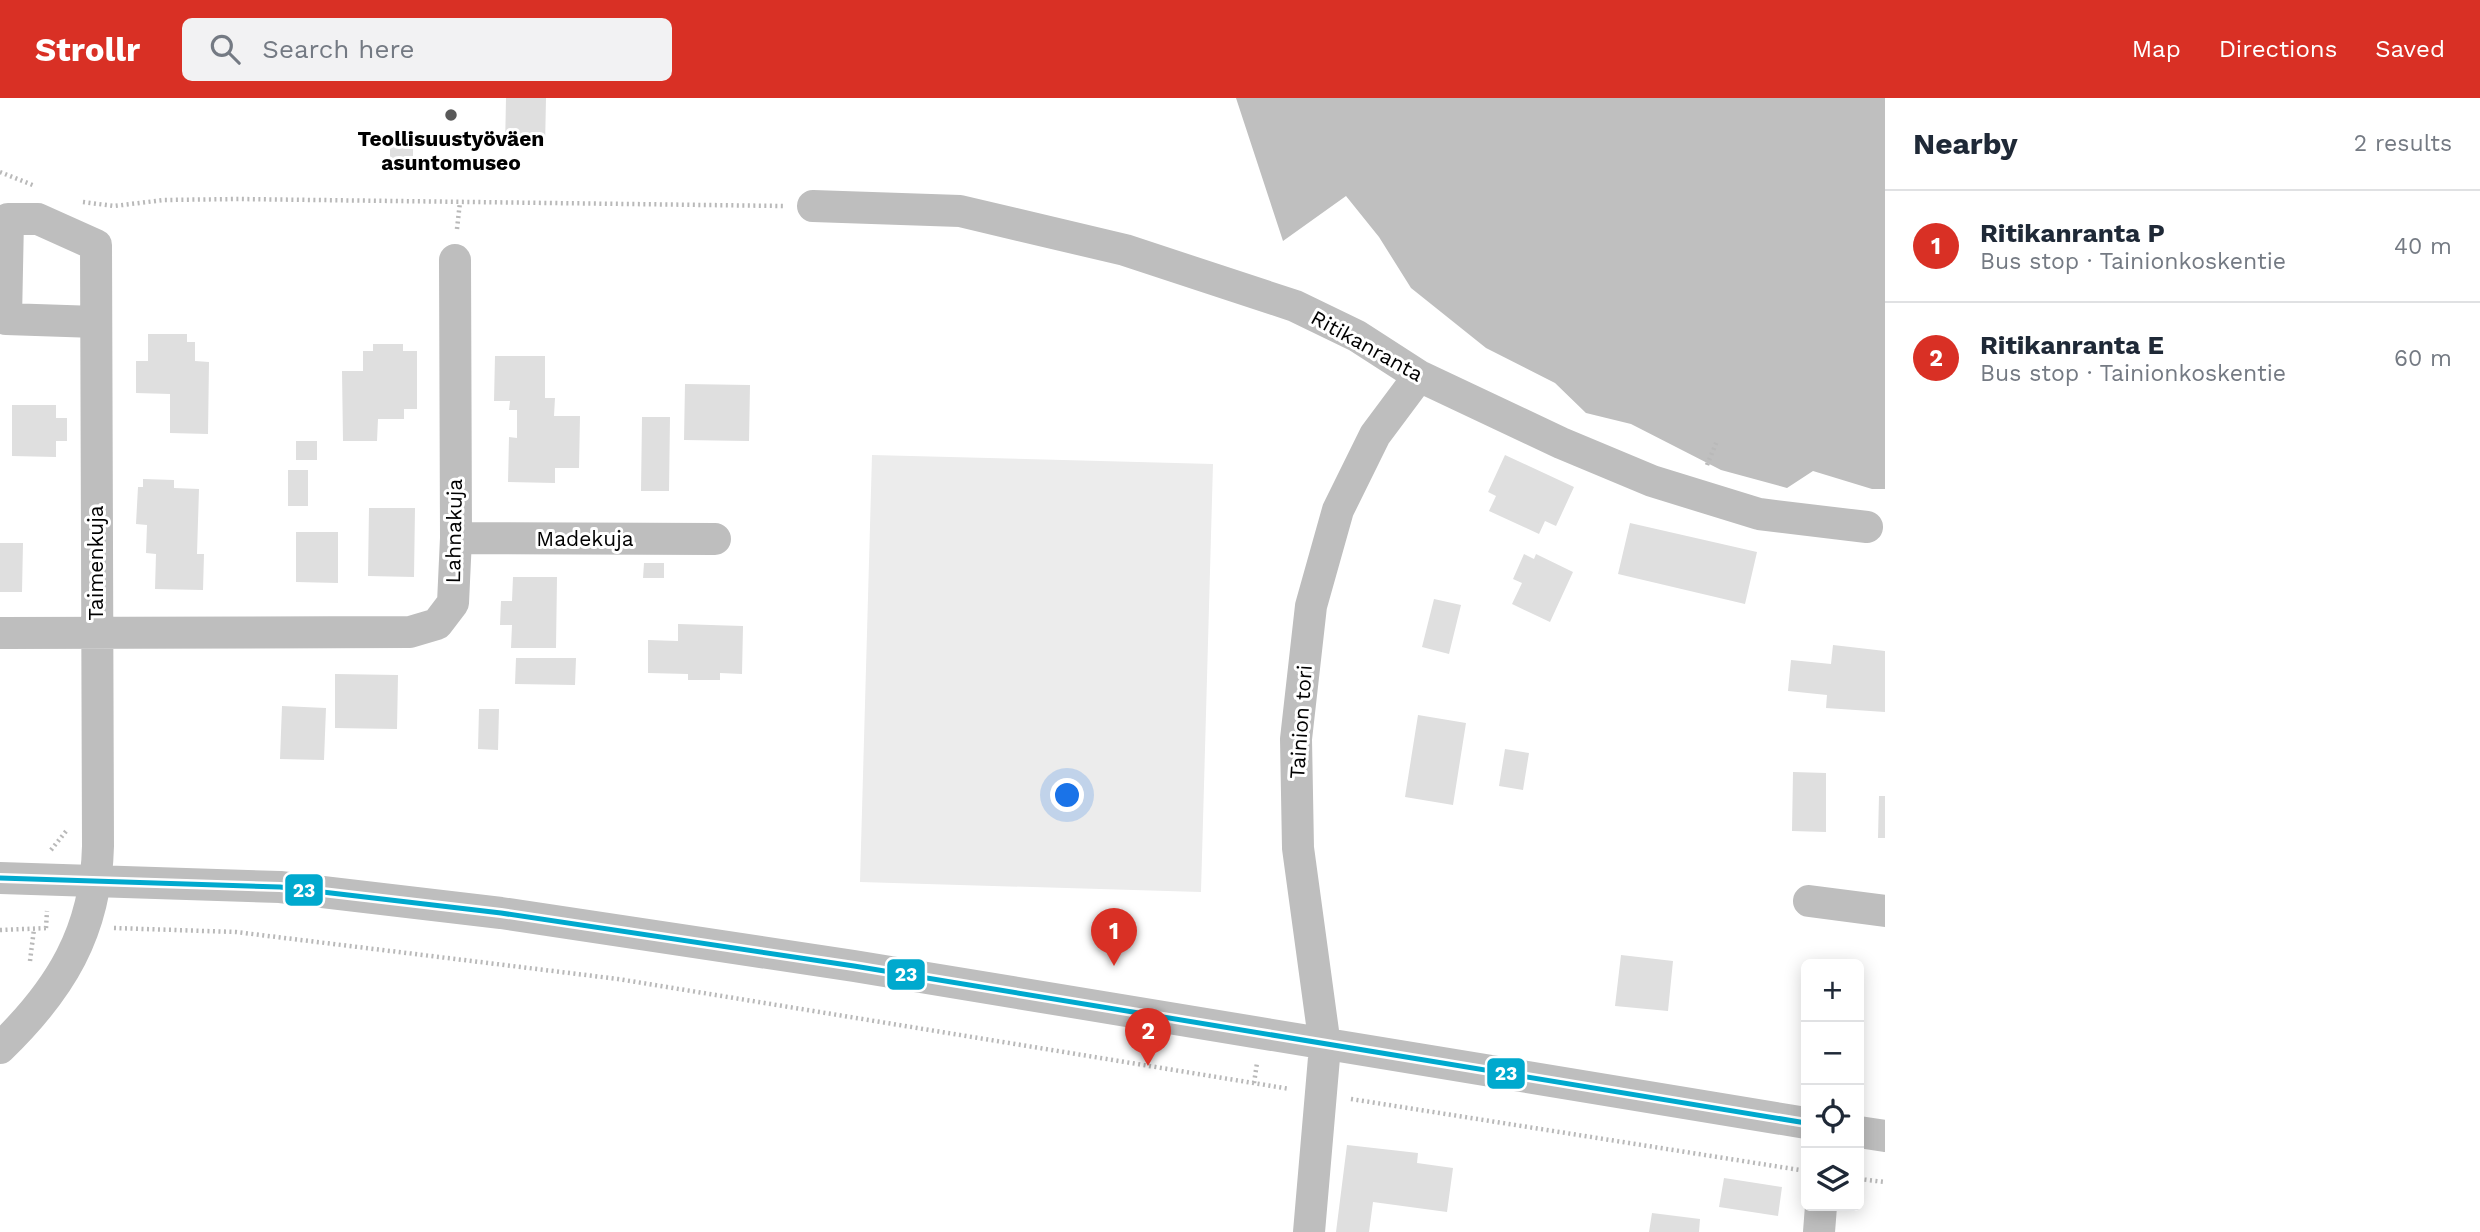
<!DOCTYPE html>
<meta charset="utf-8">
<style>
:root{--surface:#fff;--page:#f2f2f3;--text:#1f2937;--muted:#747a83;--line:#e0e1e3;--accent:#d93025}
body{margin:0;font-family:"Work Sans",sans-serif;background:var(--page);color:var(--text)}
.controls{position:absolute;right:21px;bottom:21px;display:grid;overflow:hidden;border-radius:10px;box-shadow:0 4px 18px #0003}
.controls button{width:63px;height:63px;display:grid;place-items:center;padding:0;border:0;border-bottom:2px solid var(--line);background:var(--surface);color:var(--text);font:35px sans-serif}
.you{position:absolute;left:1068px;top:698px;width:24px;height:24px;margin:-18px;border:5px solid #fff;border-radius:50%;background:#1a73e8;box-shadow:0 0 0 10px #1a73e833}
.badge{display:grid;place-items:center;width:46px;height:46px;border-radius:50%;background:var(--accent);color:#fff;font-size:23px;font-weight:700}
.pin{position:absolute;translate:-50% -58px;filter:drop-shadow(0 2px 4px #0008)}
.pin::after{content:'';position:absolute;top:37px;width:24px;height:21px;background:inherit;clip-path:polygon(0 0,100% 0,50% 100%)}
.list{margin:0;padding:0;list-style:none}
h2{display:flex;justify-content:space-between;align-items:center;height:91px;margin:0;padding:0 28px;font-size:30px}
h2 small{font-size:23px;font-weight:400;color:var(--muted)}
.list li{display:grid;grid-template-columns:46px 1fr auto;gap:21px;align-items:center;box-sizing:border-box;height:112px;padding:0 28px;border-top:2px solid var(--line)}
.list b{display:block;font-size:26px;white-space:nowrap}
.list p{margin:0;font-size:23px;white-space:nowrap;color:var(--muted)}
.list em{font-size:23px;font-style:normal;color:var(--muted)}
.icon{flex:none;width:38px;height:38px;fill:none;stroke:currentColor;stroke-width:2;stroke-linecap:round;stroke-linejoin:round}
.map{position:relative;flex:none;width:1885px;height:1134px;overflow:hidden}
header{display:flex;align-items:center;gap:42px;box-sizing:border-box;height:98px;padding:0 35px;background:var(--accent);color:#fff}
header strong{font-size:33px}
nav{display:flex;gap:38px;margin-inline-start:auto;font-size:24px}
.search{width:490px;height:63px;background:var(--page);display:flex;align-items:center;gap:18px;box-sizing:border-box;padding:0 24px;border-radius:10px;color:var(--muted);font-size:26px}
main{display:flex}
aside{flex:1;background:var(--surface)}
.map>svg:first-child{display:block}
</style>
<header>
<strong>Strollr</strong>
<div class="search"><svg class="icon" aria-label="search" viewBox="0 0 24 24"><circle cx="10" cy="10" r="6"/><path d="M15 15l6 6"/></svg>Search here</div>
<nav><a>Map</a><a>Directions</a><a>Saved</a></nav>
</header>
<main>
<div class="map">
<svg width="1885" height="1134" viewBox="0 0 1885 1134">
<rect width="100%" height="100%" fill="#fff"/>
<path fill="#ececec" d="M872,357l341,9 -12,428 -341,-10z"/>
<path fill="#bfbfbf" d="M1236,0h649v391h-13l-59,-18 -26,17 -66,-18 -90,-46 -45,-11 -31,-30 -69,-35 -75,-60 -32,-51 -33,-41 -63,45z"/>
<path fill="#dfdfdf" d="M506,0h40l-1,50h-40z
M390,36l23,1v24l-23,-1z
M148,236h39v8h8v19l14,1 -1,72 -38,-1v-39l-34,-1v-32h12z
M373,246h30v7h14v58h-13v10h-26l-1,22h-34l-1,-70h21v-20h10z
M495,258h50v42h10l-1,18h26l-1,52h-24v15l-47,-1 1,-45 8,1v-28h-8l1,-9h-16z
M685,286l65,1 -1,56 -65,-1z
M12,307h44v13h11v23h-11v16l-44,-1z
M642,319h28l-1,74h-28z
M296,343h21v19h-21z
M1505,357l69,32 -18,39 -11,-5 -6,13 -50,-23 7,-15 -8,-4z
M288,372h20v36h-20z
M143,381l31,1v8l25,1 -2,65h7l-1,36 -48,-1 1,-35 -10,-1 1,-28 -11,-1 2,-37h5z
M369,410h46l-1,69 -46,-1z
M1630,425l127,29 -12,52 -127,-30z
M296,434h42v51l-42,-1z
M0,445h23l-1,49h-22z
M1524,456l10,5 2,-5 37,18 -23,50 -38,-18 10,-21 -9,-4z
M644,465h20v15h-21z
M513,479h44l-1,71h-45l1,-23h-12l1,-24h11z
M1434,501l27,6 -12,49 -27,-7z
M678,526l65,2 -1,48 -22,-1v7h-32v-6l-40,-1v-33l30,1z
M1833,547l52,6v61l-59,-4 1,-13 -39,-4 3,-31 40,4z
M516,560h60l-1,27 -60,-1z
M335,576l63,1 -1,54 -62,-1z
M282,608l44,2 -2,52 -44,-1z
M479,611h20l-1,41 -20,-1z
M1418,617l48,8 -13,82 -48,-8z
M1505,651l24,4 -6,37 -24,-4z
M1793,674l33,1v59l-34,-1z
M1879,698h6v42h-7z
M1621,857l52,6 -5,50 -53,-5z
M1347,1047l71,8 -1,10 36,5 -6,44 -74,-10 -4,30h-33z
M1724,1080l58,9 -4,29 -59,-9z
M1652,1115l48,6 -1,13h-50z"/>
<g fill="none" stroke-linecap="round" stroke-linejoin="round">
<path stroke="#b9b9b9" stroke-width="4.5" stroke-dasharray="2 3.5" stroke-linecap="butt" d="M0,74l35,14
M83,104l31,4 50,-6 75,-1 545,7
M457,131l3,-27
M1707,367l10,-24
M51,752l16,-20
M46,830l1,-17
M114,830l122,4 382,47 672,110
M0,832l49,-2
M30,863l4,-32
M1254,985l3,-20
M1351,1001l455,72
M1859,1081l26,3"/>
<path stroke="#bebebe" stroke-width="32" d="M813,108l147,5 165,39 170,56 62,30 62,40 142,67 91,38 107,33 108,13
M456,440l259,1
M0,535l410,-1 27,-8 16,-21 3,-65 -1,-278
M0,780l280,9 221,26 353,53 952,157
M1809,803l76,10
M0,950c60,-58 96,-116 98,-202l-2,-601 -58,-26h-30l-2,100 90,3
M1859,1034l26,4
M1309,1134l16,-186 -27,-198 -2,-109 15,-133 27,-96 37,-75 44,-59
M1819,1134l2,-26"/>
<defs>
<path id="bus-1" d="M0,780l280,9 221,26 353,53 952,157"/>
</defs>
<use href="#bus-1" stroke="#fff" stroke-width="10"/>
<use href="#bus-1" stroke="#00a9ce" stroke-width="5"/>
</g>
<circle fill="#595959" stroke="#fff" stroke-width="2.5" cx="451" cy="17" r="7"/>
<g text-anchor="middle" stroke-width="6" stroke-linejoin="round" paint-order="stroke">
<g font-size="21" font-weight="bold" fill="#000" stroke="#fff">
<text x="451" y="48">Teollisuustyöväen<tspan x="451" dy="24">asuntomuseo</tspan></text>
</g>
<g font-size="21" fill="#000" stroke="#fff">
<text transform="translate(1367 248) rotate(29)" y="7">Ritikanranta</text>
<text transform="translate(454 433) rotate(-89)" y="7">Lahnakuja</text>
<text x="585" y="448">Madekuja</text>
<text transform="translate(96 465) rotate(-90)" y="7">Taimenkuja</text>
<text transform="translate(1301 624) rotate(-86)" y="7">Tainion tori</text>
</g>
</g>
<g stroke="#fff" stroke-width="2.5">
<rect x="284" y="775" width="40" height="34" rx="7" fill="#00a9ce"/>
<rect x="886" y="860" width="40" height="33" rx="7" fill="#00a9ce"/>
<rect x="1486" y="959" width="40" height="33" rx="7" fill="#00a9ce"/>
</g>
<g font-size="19" text-anchor="middle" font-weight="bold" fill="#fff">
<text x="304" y="799">23</text>
<text x="906" y="883">23</text>
<text x="1506" y="982">23</text>
</g>
</svg>
<div class="controls">
<button>+</button>
<button>−</button>
<button><svg class="icon" aria-label="locate" viewBox="0 0 24 24"><circle cx="12" cy="12" r="6"/><path d="M12 2v4M12 18v4M2 12h4M18 12h4"/></svg></button>
<button><svg class="icon" aria-label="layers" viewBox="0 0 24 24"><path d="M12 4l9 5-9 5-9-5zM3 14l9 5 9-5"/></svg></button>
</div>
<div class="you"></div>
<div class="pin badge" style="left:1114px;top:868px">1</div>
<div class="pin badge" style="left:1148px;top:968px">2</div>
</div>
<aside>
<h2>Nearby<small>2 results</small></h2>
<ul class="list">
<li><span class="badge">1</span><div><b>Ritikanranta P</b><p>Bus stop · Tainionkoskentie</p></div><em>40 m</em></li>
<li><span class="badge">2</span><div><b>Ritikanranta E</b><p>Bus stop · Tainionkoskentie</p></div><em>60 m</em></li>
</ul>
</aside>
</main>
